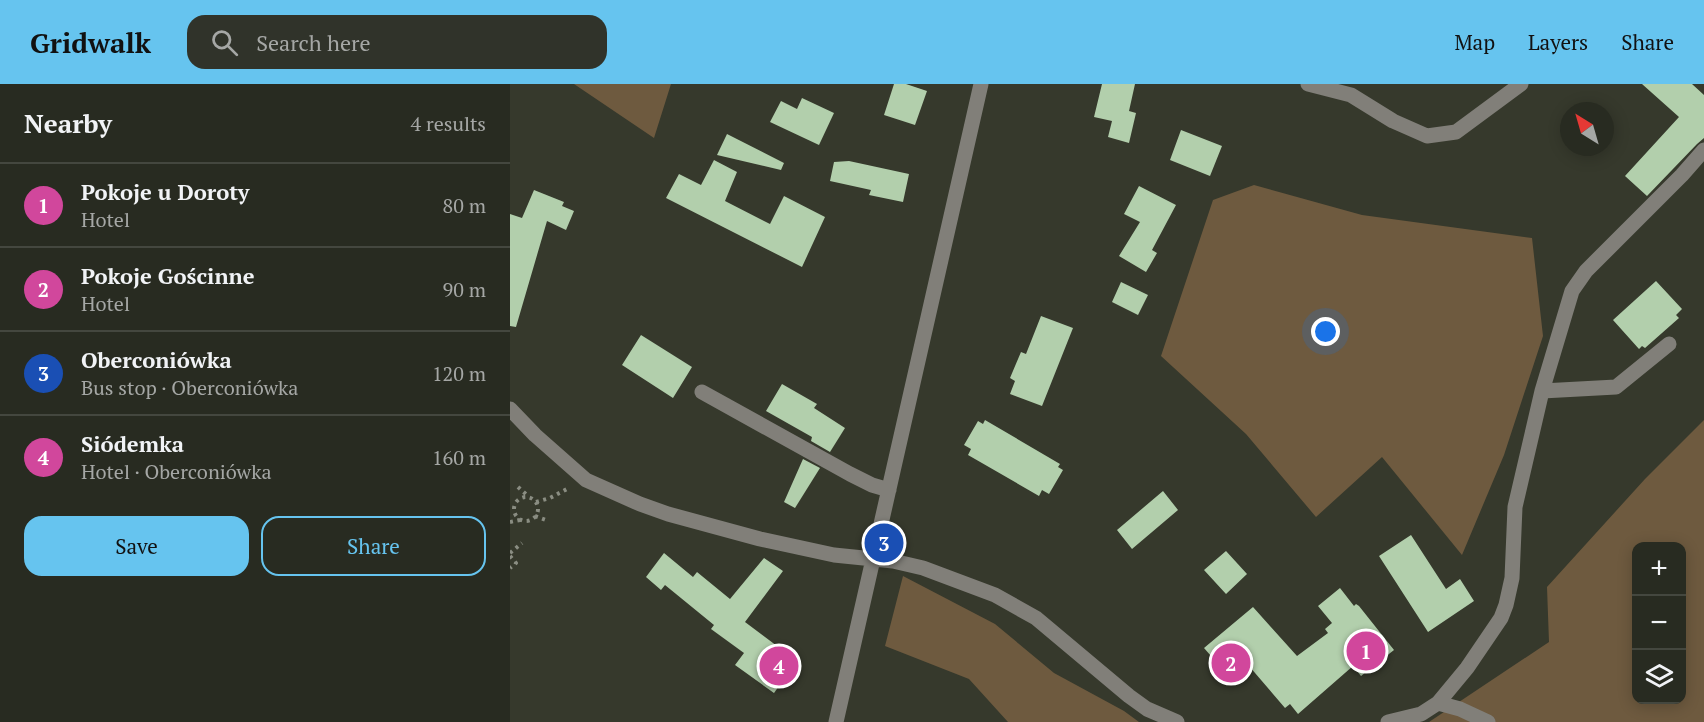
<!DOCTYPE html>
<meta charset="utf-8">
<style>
:root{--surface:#282b21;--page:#30332a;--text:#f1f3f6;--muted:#a5a7a5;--line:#44473f;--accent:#66c4ef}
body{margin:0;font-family:"PT Serif",serif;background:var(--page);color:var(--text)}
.controls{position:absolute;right:18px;bottom:18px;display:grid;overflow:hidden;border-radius:12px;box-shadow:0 3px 15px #0003}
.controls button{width:54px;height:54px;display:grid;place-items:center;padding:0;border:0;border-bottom:2px solid var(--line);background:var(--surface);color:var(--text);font:30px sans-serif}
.compass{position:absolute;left:1050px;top:18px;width:54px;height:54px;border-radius:50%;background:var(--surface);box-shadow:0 3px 15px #0003;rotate:323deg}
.you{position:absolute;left:816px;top:248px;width:21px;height:21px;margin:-15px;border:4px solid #fff;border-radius:50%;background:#1a73e8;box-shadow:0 0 0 9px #1a73e833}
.badge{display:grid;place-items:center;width:39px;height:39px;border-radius:50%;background:var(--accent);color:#fff;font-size:20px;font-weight:700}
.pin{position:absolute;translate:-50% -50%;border:3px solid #fff;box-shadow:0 2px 6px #0006}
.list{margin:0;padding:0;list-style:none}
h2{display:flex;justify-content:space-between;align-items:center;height:78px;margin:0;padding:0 24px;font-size:26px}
h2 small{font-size:20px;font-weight:400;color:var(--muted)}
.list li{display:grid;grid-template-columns:39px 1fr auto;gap:18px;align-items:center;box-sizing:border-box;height:84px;padding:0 24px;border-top:2px solid var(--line)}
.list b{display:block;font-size:22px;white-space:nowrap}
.list p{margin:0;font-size:20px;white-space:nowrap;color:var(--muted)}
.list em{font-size:20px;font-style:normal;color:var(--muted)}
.actions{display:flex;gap:12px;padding:18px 24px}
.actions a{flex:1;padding:14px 0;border:2px solid var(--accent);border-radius:18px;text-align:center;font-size:21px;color:var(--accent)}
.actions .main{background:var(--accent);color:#111}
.icon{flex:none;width:33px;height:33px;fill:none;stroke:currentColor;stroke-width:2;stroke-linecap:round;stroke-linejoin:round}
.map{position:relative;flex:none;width:1194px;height:638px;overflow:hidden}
header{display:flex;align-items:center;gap:36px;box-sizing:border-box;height:84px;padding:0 30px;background:var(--accent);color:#111}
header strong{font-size:28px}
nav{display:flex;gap:33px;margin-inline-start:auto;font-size:21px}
.search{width:420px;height:54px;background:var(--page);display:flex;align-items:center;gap:15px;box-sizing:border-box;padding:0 21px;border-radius:18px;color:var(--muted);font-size:22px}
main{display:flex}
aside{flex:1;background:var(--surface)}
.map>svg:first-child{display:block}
</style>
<header>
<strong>Gridwalk</strong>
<div class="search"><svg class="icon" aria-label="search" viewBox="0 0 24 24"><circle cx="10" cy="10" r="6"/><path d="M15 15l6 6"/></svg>Search here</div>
<nav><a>Map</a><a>Layers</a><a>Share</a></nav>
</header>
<main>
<aside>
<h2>Nearby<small>4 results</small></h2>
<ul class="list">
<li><span class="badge" style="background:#d1479c">1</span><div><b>Pokoje u Doroty</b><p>Hotel</p></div><em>80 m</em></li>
<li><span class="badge" style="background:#d1479c">2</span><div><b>Pokoje Gościnne</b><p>Hotel</p></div><em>90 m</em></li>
<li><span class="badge" style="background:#1a4fb4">3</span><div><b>Oberconiówka</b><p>Bus stop · Oberconiówka</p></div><em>120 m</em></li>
<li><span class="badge" style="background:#d1479c">4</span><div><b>Siódemka</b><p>Hotel · Oberconiówka</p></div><em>160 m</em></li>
</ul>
<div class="actions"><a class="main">Save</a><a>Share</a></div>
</aside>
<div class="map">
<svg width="1194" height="638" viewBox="0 0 1194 638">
<rect width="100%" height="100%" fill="#36392c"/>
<path fill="#6e5a3f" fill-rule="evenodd" d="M64,0h97l-17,54z
M744,101l108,30 170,23 11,98 -39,119 -42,100 -80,-98 -66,60 -70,-83 -85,-78 52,-156z
M1194,336v302h-275l120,-80 -2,-55 98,-108zM1126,462h46v154h-46z
M393,492l92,48 59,49 70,38 15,11h-131l-39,-43 -84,-33z"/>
<path fill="#b2cfac" d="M384,0h12l21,7 -12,34 -31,-10z
M592,0h33l-6,27 7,2 -7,30 -21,-6 4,-16 -18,-4z
M1132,0h50l12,11v43l-7,6 -50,52 -22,-20 54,-59z
M292,14l32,15 -15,32 -49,-23 11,-21 16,8z
M671,46l41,16 -12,30 -40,-16z
M217,50l57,29 -3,7 -64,-15z
M204,76l23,12 -12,29 45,23 14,-28 41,21 -23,50 -136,-69 13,-24 22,11z
M339,77l60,13 -6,28 -34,-7 2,-5 -41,-9 4,-19z
M629,102l37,19 -24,45 5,3 -11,19 -27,-16 21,-34 -16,-8z
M24,106l30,12 -2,4 12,5 -8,19 -19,-9 -31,106 -6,-1v-112l12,4z
M1146,197l26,28 -6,6 3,3 -34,30 -3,-2 -3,3 -26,-29z
M611,198l27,13 -10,20 -26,-13z
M531,232l32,12 -31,78 -32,-12 5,-13 -5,-3 11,-26 5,2z
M131,251l51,32 -19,31 -51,-33z
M272,300l35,20 -3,4 31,20 -15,24 -19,-11 1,-4 -46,-26z
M475,336l75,44 -2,3 5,3 -14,24 -7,-4 -3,6 -71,-41 3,-6 -7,-4 14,-24 5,3z
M293,375l17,9 -25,40 -11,-6z
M653,407l15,19 -46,39 -15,-19z
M901,451l35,54 14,-10 14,22 -46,31 -49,-76z
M716,467l21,23 -21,20 -22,-24z
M154,469l29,24 4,-5 33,27 34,-41 19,13 -38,51 52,39 -23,32 -39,-28 9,-12 -33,-24 3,-4 -49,-40 -4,5 -15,-13z
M830,504l14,18 2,-2 3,2 35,44 -33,26 -8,-10 -55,48 -8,-10 -5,4 -36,-42 -17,14 -28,-32 49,-41 44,49 31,-23 -3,-4 7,-6 -14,-17z"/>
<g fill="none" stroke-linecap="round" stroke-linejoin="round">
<path stroke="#8a8d82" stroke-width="4" stroke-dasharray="3 4.5" stroke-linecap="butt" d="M8,403l11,10
M4 425a12 12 0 1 1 24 0a12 12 0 1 1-24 0Z
M26,418l14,-4 17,-9
M25,432l14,5
M0,438l10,-2
M0,469l12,-10
M0,472l6,7 -6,5"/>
<path stroke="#817f79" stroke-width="15" d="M798,0l43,11 42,26 34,15 29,-4 65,-48
M1032,307l74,-4 53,-43
M192,308l148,82 22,11 17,5
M0,325l25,26 51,45 54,24 28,10 92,25 74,16 59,6 30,7 72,27 41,23 93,78 18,13 30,13
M928,619l22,6 28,13
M326,638l145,-638
M878,638l33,-8 17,-11 29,-35 34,-50 5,-13 6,-27 3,-71 27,-116 30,-100 14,-20 96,-96 22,-25"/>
</g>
</svg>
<div class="controls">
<button>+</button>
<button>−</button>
<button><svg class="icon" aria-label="layers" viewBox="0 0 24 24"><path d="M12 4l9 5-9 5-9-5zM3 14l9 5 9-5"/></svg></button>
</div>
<svg class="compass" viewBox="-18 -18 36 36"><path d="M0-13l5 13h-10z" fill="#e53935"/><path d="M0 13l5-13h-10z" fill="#a5a7a5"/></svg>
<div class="you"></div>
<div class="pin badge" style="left:856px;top:567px;background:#d1479c">1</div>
<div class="pin badge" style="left:721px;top:579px;background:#d1479c">2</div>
<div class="pin badge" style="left:374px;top:459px;background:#1a4fb4">3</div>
<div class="pin badge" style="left:269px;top:582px;background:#d1479c">4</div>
</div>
</main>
